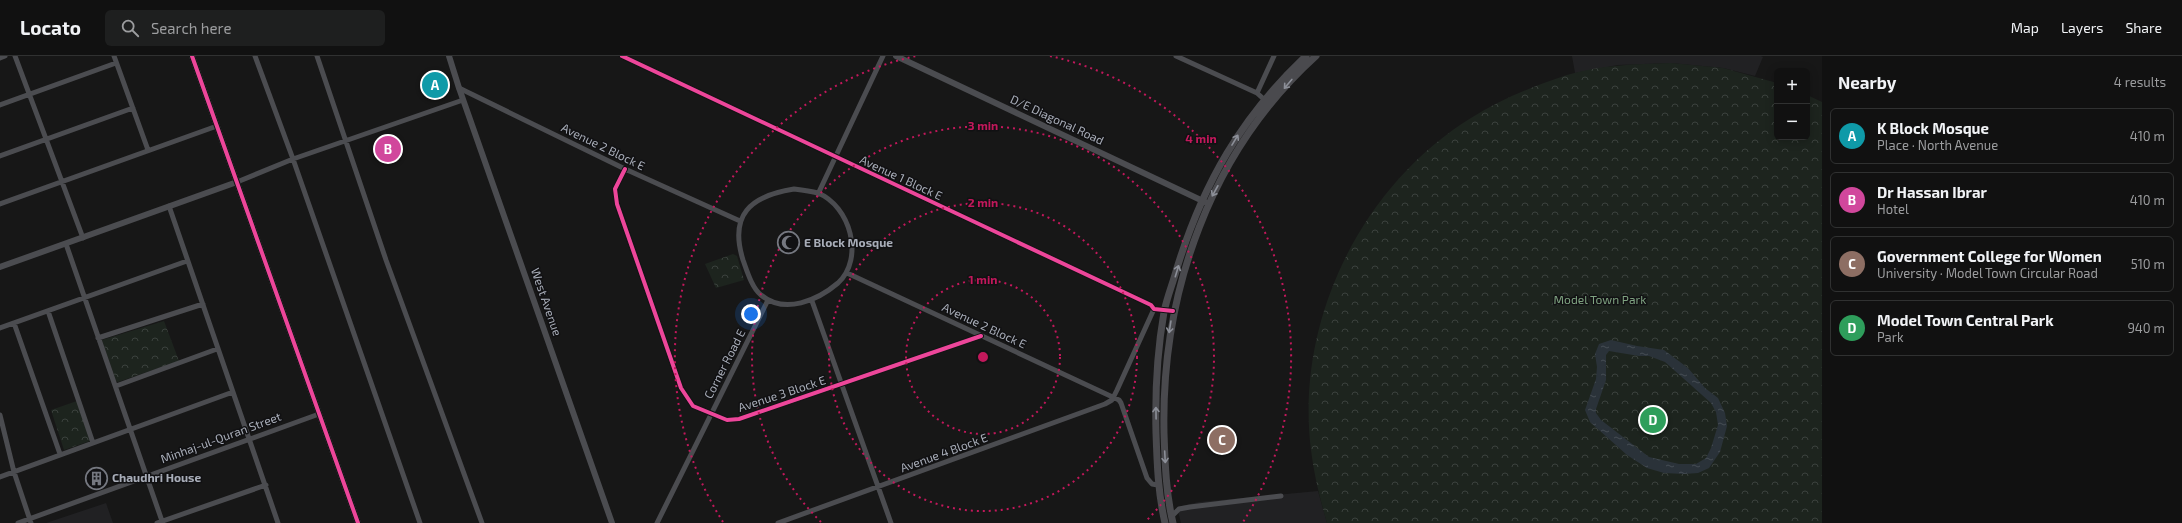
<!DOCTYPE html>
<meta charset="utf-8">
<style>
:root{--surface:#111;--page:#1e1f1f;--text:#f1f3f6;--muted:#9c9d9f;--line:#303131;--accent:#8c9099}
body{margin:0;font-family:"Exo 2",sans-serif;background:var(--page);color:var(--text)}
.controls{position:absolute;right:12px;top:12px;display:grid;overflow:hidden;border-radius:6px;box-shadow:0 2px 10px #0003}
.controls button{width:36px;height:36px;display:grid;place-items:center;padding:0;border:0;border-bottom:1px solid var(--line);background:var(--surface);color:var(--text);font:20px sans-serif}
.you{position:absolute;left:751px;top:258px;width:14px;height:14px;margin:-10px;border:3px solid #fff;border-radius:50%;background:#1a73e8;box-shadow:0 0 0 6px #1a73e833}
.badge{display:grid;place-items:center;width:26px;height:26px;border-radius:50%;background:var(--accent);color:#fff;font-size:13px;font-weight:700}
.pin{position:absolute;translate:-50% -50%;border:2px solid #fff;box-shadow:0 1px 4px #0006}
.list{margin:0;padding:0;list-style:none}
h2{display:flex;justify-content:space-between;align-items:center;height:52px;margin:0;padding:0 16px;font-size:17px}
h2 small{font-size:13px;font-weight:400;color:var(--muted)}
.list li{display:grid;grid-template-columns:26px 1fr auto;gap:12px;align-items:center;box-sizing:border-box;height:56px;margin:0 8px 8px;padding:0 8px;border:1px solid var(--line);border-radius:6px}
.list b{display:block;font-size:15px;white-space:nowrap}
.list p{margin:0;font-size:13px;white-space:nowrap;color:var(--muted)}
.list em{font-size:13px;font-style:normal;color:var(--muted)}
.icon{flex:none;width:22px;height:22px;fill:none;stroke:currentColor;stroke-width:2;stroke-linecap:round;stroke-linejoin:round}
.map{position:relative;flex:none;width:1822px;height:467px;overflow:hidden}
header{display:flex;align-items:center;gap:24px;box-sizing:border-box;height:56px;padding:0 20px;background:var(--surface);border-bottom:1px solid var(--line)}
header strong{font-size:19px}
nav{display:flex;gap:22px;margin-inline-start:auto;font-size:14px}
.search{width:280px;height:36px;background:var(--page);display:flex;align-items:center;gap:10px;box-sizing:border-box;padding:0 14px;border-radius:6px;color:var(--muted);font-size:15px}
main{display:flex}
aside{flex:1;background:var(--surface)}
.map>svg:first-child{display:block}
</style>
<header>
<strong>Locato</strong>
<div class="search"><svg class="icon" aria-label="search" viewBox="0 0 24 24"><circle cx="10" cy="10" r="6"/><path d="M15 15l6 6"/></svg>Search here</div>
<nav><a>Map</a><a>Layers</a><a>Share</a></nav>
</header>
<main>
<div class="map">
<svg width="1822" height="467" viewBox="0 0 1822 467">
<defs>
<pattern id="forest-crowns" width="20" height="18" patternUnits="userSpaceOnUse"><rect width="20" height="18" fill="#1d241e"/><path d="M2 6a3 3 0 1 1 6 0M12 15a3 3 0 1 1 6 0" fill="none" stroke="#3b413d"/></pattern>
<pattern id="water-ripples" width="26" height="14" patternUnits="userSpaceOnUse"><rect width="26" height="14" fill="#2a3239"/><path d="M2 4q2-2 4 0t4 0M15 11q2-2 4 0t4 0" fill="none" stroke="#464d54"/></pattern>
</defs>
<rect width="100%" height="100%" fill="#171717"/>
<path fill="#212123" d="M1572,0h189l2,1 -8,19 -32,-8 -52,-5 -53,2 -43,8z
M1318,435l9,32h-146l-4,-16 22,-5z
M106,447l7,20h-67z"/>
<path fill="url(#forest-crowns)" d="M1671,7l52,5 54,15v54h30v-42l15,7v421h-495c-7,-24 -13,-48 -16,-73 -16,-129 50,-264 160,-332 30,-19 63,-32 96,-43 33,-10 69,-11 104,-12z
M733,198l4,2 7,24 -28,8 -11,-24z
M164,265l15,40 -61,21 -2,-1 -14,-41z
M77,345l13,40 -26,9 -13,-40z"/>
<path fill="url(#water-ripples)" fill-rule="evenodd" d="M1611,284l26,6 27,4 24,18 17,20 13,10 7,15 2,13 -7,26 -11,16 -11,5 -14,1 -20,-1 -17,-5 -20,-13 -37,-33 -5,-12 11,-31 1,-12 -2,-13 4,-10zM1609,295l30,5h10l16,6 46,41 5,9 2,13 -7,23 -5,10 -10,6h-17l-30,-7 -48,-37 -5,-7v-4l10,-29v-25z"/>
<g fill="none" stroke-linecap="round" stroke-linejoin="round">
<path stroke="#4b4c50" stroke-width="5" d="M15,0l68,182
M114,0l34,94
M255,0l38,103 127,364
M317,0l69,204 96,263
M622,0l529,249 3,4 19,2
M1176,0l81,37 10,9
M0,2l5,-2
M459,32l166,81 115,52
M1257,37l17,-37
M0,49l116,-42
M0,100l133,-48
M625,113l-10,20 2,15 64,184 12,18 34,14 12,-1 242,-83
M237,126l56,-23 170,-59
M794,133c8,1 16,2 24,4 32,13 47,65 20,90 -20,17 -53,32 -77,12 -9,-7 -14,-24 -18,-35 -14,-45 7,-64 51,-71z
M818,138l65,-138
M0,148l217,-78
M169,150l109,317
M66,188l96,277
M847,217l272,127 2,3 26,75 5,6 6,1
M812,245l79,222
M48,255l45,132
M14,267l46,131
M0,272l187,-67
M98,282l105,-34
M116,330l101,-37
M0,359l14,57 17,51
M0,421l233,-85
M1172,460l7,-7 11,-2 91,-11
M18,467l301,-109
M157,467l109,-38
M657,467l111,-223
M778,467l327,-119 7,-4 5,-10 37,-81"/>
<path stroke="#4b4c50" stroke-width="6" d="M192,0l166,467
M449,0l10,32 153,435
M896,0l309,146
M0,211l237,-85"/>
<path stroke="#4a4a4e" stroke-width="7" d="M1165,467c-7,-30 -8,-60 -9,-90 -1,-41 1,-81 8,-121 3,-15 9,-29 13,-44 26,-84 64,-151 129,-212
M1173,467c-7,-29 -8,-60 -9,-90 -3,-141 46,-281 152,-377"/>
<defs>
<path id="cycleway" d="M192,0l166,467
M622,0l529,249 3,4 19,2
M625,113l-10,20 2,15 64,184 12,18 34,14 12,-1 242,-83"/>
</defs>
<use href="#cycleway" stroke="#111113" stroke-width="6"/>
<use href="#cycleway" stroke="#ed469a" stroke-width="4"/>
</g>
<defs><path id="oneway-shaft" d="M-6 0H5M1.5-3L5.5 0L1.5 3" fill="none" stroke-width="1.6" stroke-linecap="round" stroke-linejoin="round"/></defs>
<g stroke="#8c8f98">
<use href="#oneway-shaft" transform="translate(1288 28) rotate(130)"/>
<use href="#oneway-shaft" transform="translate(1235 84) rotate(-59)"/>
<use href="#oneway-shaft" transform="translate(1215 135) rotate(119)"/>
<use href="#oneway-shaft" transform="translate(1177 215) rotate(-73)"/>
<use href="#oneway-shaft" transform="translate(1170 271) rotate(99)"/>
<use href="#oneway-shaft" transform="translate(1156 357) rotate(-91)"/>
<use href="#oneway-shaft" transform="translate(1165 401) rotate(87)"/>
</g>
<g fill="none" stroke="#c2185b" stroke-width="2" stroke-dasharray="2 4">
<circle cx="983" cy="301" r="77"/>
<circle cx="983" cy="301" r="154"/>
<path d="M821 466A231 231 0 1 1 1145 466"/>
<path d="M723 466A308 308 0 0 1 916 0M1050 0A308 308 0 0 1 1243 466"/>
</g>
<defs>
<symbol id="mosque-ring" viewBox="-11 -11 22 22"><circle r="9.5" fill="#111113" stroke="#757880" stroke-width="1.5"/><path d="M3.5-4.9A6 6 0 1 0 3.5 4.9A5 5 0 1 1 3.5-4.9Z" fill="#757880"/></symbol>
<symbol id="building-ring" viewBox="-11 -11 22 22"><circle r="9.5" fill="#111113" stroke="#757880" stroke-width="1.5"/><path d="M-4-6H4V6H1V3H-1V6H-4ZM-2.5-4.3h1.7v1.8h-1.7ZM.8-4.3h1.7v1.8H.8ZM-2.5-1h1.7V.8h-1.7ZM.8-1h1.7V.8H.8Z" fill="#757880"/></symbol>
</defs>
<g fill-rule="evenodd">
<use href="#mosque-ring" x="776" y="174" width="25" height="25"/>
<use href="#building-ring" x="84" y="410" width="25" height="25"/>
</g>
<g text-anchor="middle" stroke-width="3" stroke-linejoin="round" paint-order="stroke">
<g font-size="12" fill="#a8adb8" stroke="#111113">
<text transform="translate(1057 64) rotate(25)" y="4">D/E Diagonal Road</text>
<text transform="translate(603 91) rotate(26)" y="4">Avenue 2 Block E</text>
<text transform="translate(901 122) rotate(25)" y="4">Avenue 1 Block E</text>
<text transform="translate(546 246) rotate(71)" y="4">West Avenue</text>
<text transform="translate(984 270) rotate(25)" y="4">Avenue 2 Block E</text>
<text transform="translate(725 308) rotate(-63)" y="4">Corner Road E</text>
<text transform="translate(782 338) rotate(-18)" y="4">Avenue 3 Block E</text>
<text transform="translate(221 382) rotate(-20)" y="4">Minhaj-ul-Quran Street</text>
<text transform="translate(944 397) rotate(-20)" y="4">Avenue 4 Block E</text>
</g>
<g font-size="12" font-weight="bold" fill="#a8adb8" stroke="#111113" text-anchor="start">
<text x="804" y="191">E Block Mosque</text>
<text x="112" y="426">Chaudhri House</text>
</g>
<g font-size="12" fill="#7fa381" stroke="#111113">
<text x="1600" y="248">Model Town Park</text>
</g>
</g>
<circle cx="983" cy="301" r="6" fill="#c2185b" stroke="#111113" stroke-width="2"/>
<g font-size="12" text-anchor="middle" font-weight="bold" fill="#c2185b" stroke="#111113" stroke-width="3" stroke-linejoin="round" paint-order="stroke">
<text x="983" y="74">3 min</text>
<text x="1201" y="87">4 min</text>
<text x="983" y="151">2 min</text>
<text x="983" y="228">1 min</text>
</g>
</svg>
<div class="controls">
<button>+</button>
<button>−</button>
</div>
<div class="you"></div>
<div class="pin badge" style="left:435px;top:29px;background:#0f9aa8">A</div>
<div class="pin badge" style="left:388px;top:93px;background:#d1479c">B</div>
<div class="pin badge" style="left:1222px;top:384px;background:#8d6e63">C</div>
<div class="pin badge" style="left:1653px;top:364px;background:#2e9e5b">D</div>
</div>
<aside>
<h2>Nearby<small>4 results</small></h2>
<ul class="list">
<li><span class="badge" style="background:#0f9aa8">A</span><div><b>K Block Mosque</b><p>Place · North Avenue</p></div><em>410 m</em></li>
<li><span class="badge" style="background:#d1479c">B</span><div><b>Dr Hassan Ibrar</b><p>Hotel</p></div><em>410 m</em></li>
<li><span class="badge" style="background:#8d6e63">C</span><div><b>Government College for Women</b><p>University · Model Town Circular Road</p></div><em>510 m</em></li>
<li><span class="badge" style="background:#2e9e5b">D</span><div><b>Model Town Central Park</b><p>Park</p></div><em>940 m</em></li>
</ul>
</aside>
</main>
